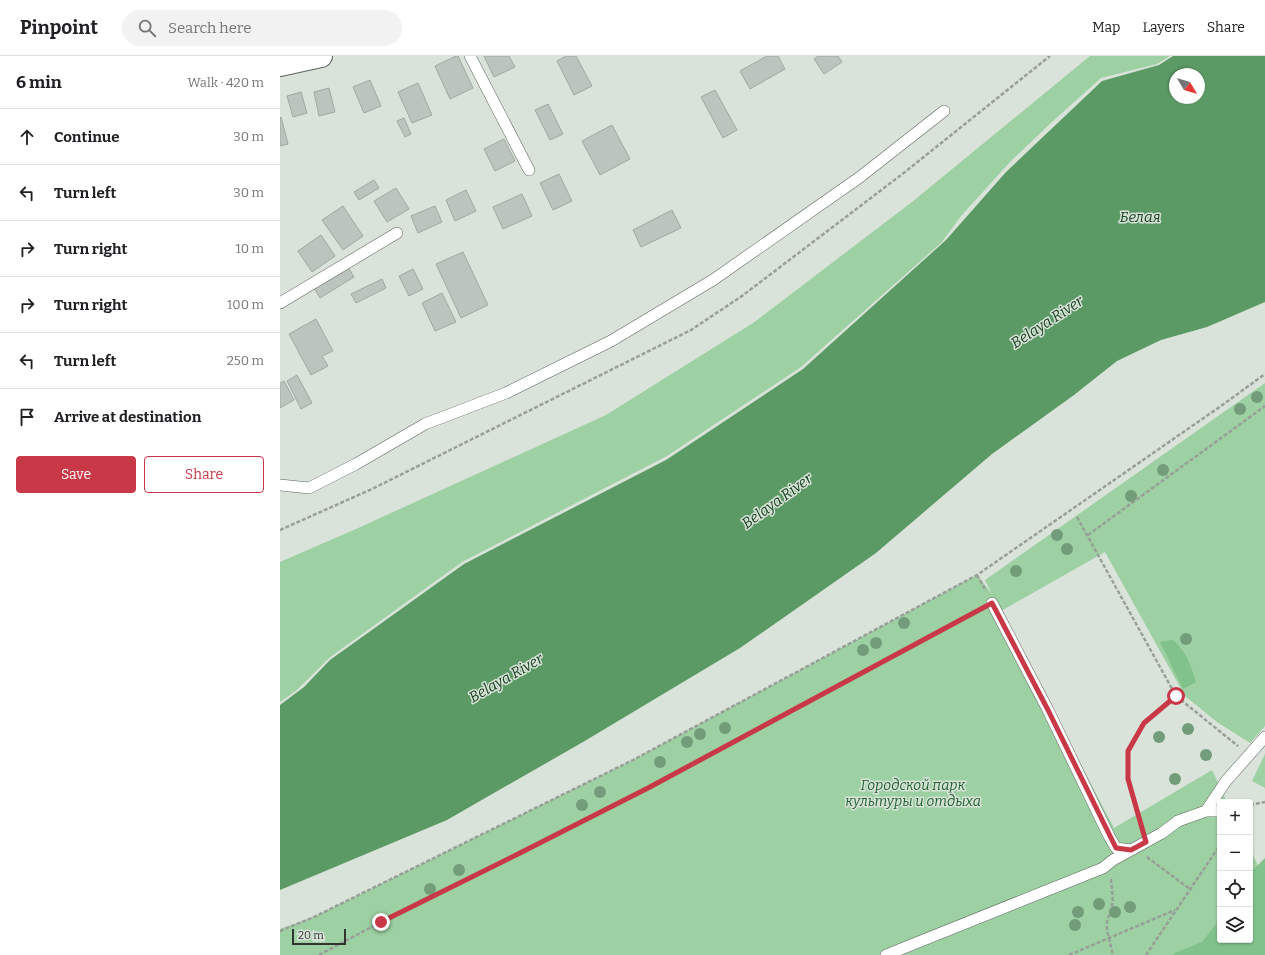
<!DOCTYPE html>
<meta charset="utf-8">
<style>
:root{--surface:#fff;--page:#f2f2f2;--text:#202124;--muted:#757577;--line:#e0e0e0;--accent:#c83846}
body{margin:0;font-family:Bitter,serif;background:var(--page);color:var(--text)}
.controls{position:absolute;right:12px;bottom:12px;display:grid;overflow:hidden;border-radius:4px;box-shadow:0 1px 3px #0004}
.controls button{width:36px;height:36px;display:grid;place-items:center;padding:0;border:0;border-bottom:1px solid var(--line);background:var(--surface);color:var(--text);font:20px sans-serif}
.compass{position:absolute;left:889px;top:12px;width:36px;height:36px;border-radius:50%;background:var(--surface);box-shadow:0 1px 3px #0004;rotate:128deg}
.scale{position:absolute;left:12px;bottom:10px;width:54px;box-sizing:border-box;padding-left:4px;border:2px solid #313431;border-top:0;font-size:11px;line-height:14px;white-space:nowrap;color:#313431;-webkit-text-stroke:3px #dae3da;paint-order:stroke}
.stop{position:absolute;width:12px;height:12px;margin:-9px;border:3px solid #c83846;border-radius:50%;background:#fff}
.stop.end{background:#c83846;border-color:#fff;box-shadow:0 1px 4px #0008}
.list{margin:0;padding:0;list-style:none}
h2{display:flex;justify-content:space-between;align-items:center;height:52px;margin:0;padding:0 16px;font-size:17px}
h2 small{font-size:13px;font-weight:400;color:var(--muted)}
.list li{display:grid;grid-template-columns:26px 1fr auto;gap:12px;align-items:center;box-sizing:border-box;height:56px;padding:0 16px;border-top:1px solid var(--line)}
.list b{display:block;font-size:15px;white-space:nowrap}
.list em{font-size:13px;font-style:normal;color:var(--muted)}
.actions{display:flex;gap:8px;padding:12px 16px}
.actions a{flex:1;padding:9px 0;border:1px solid var(--accent);border-radius:4px;text-align:center;font-size:14px;color:var(--accent)}
.actions .main{background:var(--accent);color:#fff}
.icon{flex:none;width:22px;height:22px;fill:none;stroke:currentColor;stroke-width:2;stroke-linecap:round;stroke-linejoin:round}
.map{position:relative;flex:none;width:985px;height:899px;overflow:hidden}
header{display:flex;align-items:center;gap:24px;box-sizing:border-box;height:56px;padding:0 20px;background:var(--surface);border-bottom:1px solid var(--line)}
header strong{font-size:19px}
nav{display:flex;gap:22px;margin-inline-start:auto;font-size:14px}
.search{width:280px;height:36px;background:var(--page);display:flex;align-items:center;gap:10px;box-sizing:border-box;padding:0 14px;border-radius:22px;color:var(--muted);font-size:15px}
main{display:flex}
aside{flex:1;background:var(--surface)}
.map>svg:first-child{display:block}
</style>
<header>
<strong>Pinpoint</strong>
<div class="search"><svg class="icon" aria-label="search" viewBox="0 0 24 24"><circle cx="10" cy="10" r="6"/><path d="M15 15l6 6"/></svg>Search here</div>
<nav><a>Map</a><a>Layers</a><a>Share</a></nav>
</header>
<main>
<aside>
<h2>6 min<small>Walk · 420 m</small></h2>
<ul class="list">
<li><svg class="icon" aria-label="ahead" viewBox="0 0 24 24"><path d="M12 20V5M6 11l6-6 6 6"/></svg><div><b>Continue</b></div><em>30 m</em></li>
<li><svg class="icon" aria-label="left" viewBox="0 0 24 24"><path d="M17 20v-9H6M10 6l-5 5 5 5"/></svg><div><b>Turn left</b></div><em>30 m</em></li>
<li><svg class="icon" aria-label="right" viewBox="0 0 24 24"><path d="M7 20v-9h11M14 6l5 5-5 5"/></svg><div><b>Turn right</b></div><em>10 m</em></li>
<li><svg class="icon" aria-label="right" viewBox="0 0 24 24"><path d="M7 20v-9h11M14 6l5 5-5 5"/></svg><div><b>Turn right</b></div><em>100 m</em></li>
<li><svg class="icon" aria-label="left" viewBox="0 0 24 24"><path d="M17 20v-9H6M10 6l-5 5 5 5"/></svg><div><b>Turn left</b></div><em>250 m</em></li>
<li><svg class="icon" aria-label="arrive" viewBox="0 0 24 24"><path d="M6 21V4h12l-3 4 3 4H6"/></svg><div><b>Arrive at destination</b></div></li>
</ul>
<div class="actions"><a class="main">Save</a><a>Share</a></div>
</aside>
<div class="map">
<svg width="985" height="899" viewBox="0 0 985 899">
<rect width="100%" height="100%" fill="#dae3da"/>
<path fill="#9dd0a3" d="M810,0h80l-13,8 -56,14 -48,43 -43,41 -49,54 -19,26 -141,125 -134,89 -205,106 -133,96 -32,32 -17,12v-140l76,-33 250,-114 147,-92 159,-121z
M985,327v343l-15,17 -33,-21 -32,-26 -80,-144 -104,59 113,217 98,-58 15,32h-7v138h30v-91l15,31v75h-985v-26l34,-12 319,-157 344,-185 15,19 -7,-14z
M985,698v34l-13,-7z"/>
<path fill="#81c18a" d="M893,584c15,14 17,24 23,42l-13,7 -23,-47z
M985,802v97h-92l2,-2 27,-11 18,-23v21h30v-67z"/>
<path fill="#5b9a64" fill-rule="evenodd" d="M893,0h92v246l-58,25 -46,13 -44,21 -43,34 -82,59 -116,99 -136,95 -157,94 -136,78 -167,70v-185l24,-18 26,-27 134,-96 202,-104 137,-91 143,-129 60,-68 96,-91 57,-16zM895,18h24v24h-24z"/>
<path fill="#bcc5bd" stroke="#a0a9a1" d="M176,0h2l15,32 -23,11 -15,-33z
M204,0h25l6,11 -21,10z
M286,0h10l16,30 -18,9 -17,-34z
M487,0h11l7,13 -35,20 -10,-18z
M538,0h20l4,6 -18,12 -10,-15z
M90,24l11,26 -17,7 -11,-26z
M138,27l14,32 -20,8 -14,-31z
M49,32l6,24 -16,4 -5,-24z
M435,34l22,40 -14,8 -22,-41z
M21,36l6,21 -14,4 -6,-21z
M268,48l15,30 -13,6 -15,-30z
M1,61l7,27 -8,2v-28z
M124,62l7,16 -6,3 -8,-16z
M332,69l18,34 -30,16 -18,-34z
M224,83l11,22 -20,10 -11,-22z
M279,118l13,27 -19,9 -13,-27z
M94,124l5,8 -20,12 -5,-8z
M116,132l13,21 -22,13 -13,-21z
M186,134l10,21 -21,10 -9,-21z
M242,138l10,22 -29,13 -10,-22z
M63,150l20,30 -20,14 -21,-30z
M155,150l7,16 -24,11 -7,-17z
M392,154l9,18 -40,19 -8,-17z
M41,179l14,21 -23,16 -14,-21z
M183,196l25,53 -27,13 -25,-54z
M68,211l6,10 -34,21 -6,-10z
M133,213l10,20 -14,7 -10,-20z
M102,223l4,9 -30,15 -5,-9z
M162,237l14,29 -21,9 -13,-28z
M36,263l17,32 -11,5 6,10 -17,9 -22,-41z
M17,319l15,28 -11,6 -14,-28z
M4,325l10,19 -14,8v-25z"/>
<g fill="none" stroke-linecap="round" stroke-linejoin="round">
<defs>
<path id="service" d="M190,0l59,114
M0,247l117,-70
M0,429l29,3 47,-24 69,-40 81,-31 105,-52 102,-61 147,-103 84,-66
M712,547l56,107 61,126 7,12 15,2
M926,755l20,-30 39,-44
M606,899l217,-87 10,-8 49,-27 16,-12 28,-10h14"/>
<path id="minor" d="M0,9l41,-9"/>
</defs>
<use href="#service" stroke="#5b635c" stroke-width="12"/>
<use href="#minor" stroke="#5b635c" stroke-width="24"/>
<path stroke="#989f98" stroke-width="2.5" stroke-dasharray="4 2" stroke-linecap="butt" d="M797,461l99,179 -32,27 -16,28v28l14,48
M0,474l92,-41 319,-159 51,-34 163,-124 145,-116
M808,479l177,-129
M697,519l9,16
M896,640l62,50
M970,749l15,-3
M867,801l43,32
M831,823l2,23 -6,20v8l6,25
M0,875l34,-14 319,-157 344,-185 244,-169 44,-32
M39,899l62,-33 139,-69 128,-65 332,-179
M789,899l106,-45
M866,899l74,-110"/>
<use href="#service" stroke="#fff" stroke-width="11"/>
<use href="#minor" stroke="#fff" stroke-width="22"/>
</g>
<g fill="#739c7b">
<circle cx="977" cy="341" r="6"/>
<circle cx="960" cy="353" r="6"/>
<circle cx="883" cy="414" r="6"/>
<circle cx="851" cy="440" r="6"/>
<circle cx="777" cy="479" r="6"/>
<circle cx="787" cy="493" r="6"/>
<circle cx="736" cy="515" r="6"/>
<circle cx="624" cy="567" r="6"/>
<circle cx="906" cy="583" r="6"/>
<circle cx="596" cy="587" r="6"/>
<circle cx="583" cy="594" r="6"/>
<circle cx="445" cy="672" r="6"/>
<circle cx="908" cy="673" r="6"/>
<circle cx="420" cy="678" r="6"/>
<circle cx="879" cy="681" r="6"/>
<circle cx="407" cy="686" r="6"/>
<circle cx="926" cy="699" r="6"/>
<circle cx="380" cy="706" r="6"/>
<circle cx="895" cy="723" r="6"/>
<circle cx="320" cy="736" r="6"/>
<circle cx="302" cy="749" r="6"/>
<circle cx="179" cy="814" r="6"/>
<circle cx="150" cy="833" r="6"/>
<circle cx="819" cy="848" r="6"/>
<circle cx="850" cy="851" r="6"/>
<circle cx="798" cy="856" r="6"/>
<circle cx="835" cy="856" r="6"/>
<circle cx="795" cy="869" r="6"/>
</g>
<g fill="none" stroke-linecap="round" stroke-linejoin="round">
<path stroke="#c83846" stroke-width="5" d="M101,866l139,-69 128,-65 344,-185 56,107 68,138 15,2 15,-8 -18,-63v-28l16,-28 32,-27"/>
</g>
<g text-anchor="middle" stroke-width="3" stroke-linejoin="round" paint-order="stroke">
<g font-size="14" font-style="italic" fill="#1f622e" stroke="#dae3da">
<text x="633" y="734">Городской парк<tspan x="633" dy="16">культуры и отдыха</tspan></text>
</g>
<g font-size="15" font-style="italic" fill="#15431f" stroke="#dae3da">
<text x="860" y="166">Белая</text>
<text transform="translate(767 266) rotate(-33)" y="5">Belaya River</text>
<text transform="translate(497 445) rotate(-36)" y="5">Belaya River</text>
<text transform="translate(226 622) rotate(-30)" y="5">Belaya River</text>
</g>
</g>
</svg>
<div class="controls">
<button>+</button>
<button>−</button>
<button><svg class="icon" aria-label="locate" viewBox="0 0 24 24"><circle cx="12" cy="12" r="6"/><path d="M12 2v4M12 18v4M2 12h4M18 12h4"/></svg></button>
<button><svg class="icon" aria-label="layers" viewBox="0 0 24 24"><path d="M12 4l9 5-9 5-9-5zM3 14l9 5 9-5"/></svg></button>
</div>
<svg class="compass" viewBox="-18 -18 36 36"><path d="M0-13l5 13h-10z" fill="#e53935"/><path d="M0 13l5-13h-10z" fill="#757577"/></svg>
<div class="scale">20 m</div>
<div class="stop" style="left:896px;top:640px"></div>
<div class="stop end" style="left:101px;top:866px"></div>
</div>
</main>
